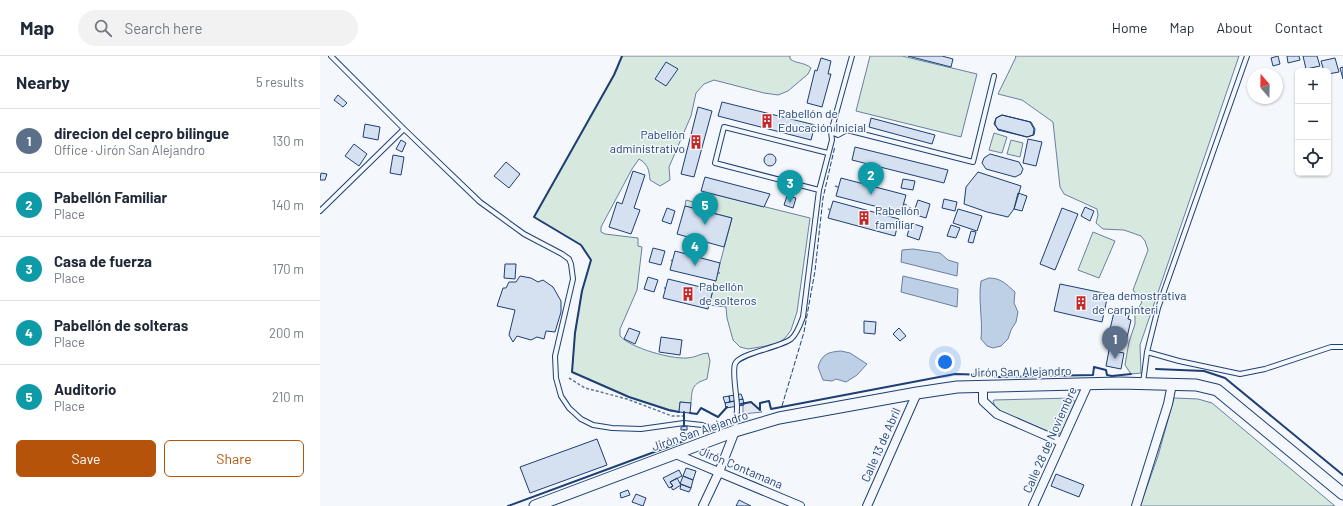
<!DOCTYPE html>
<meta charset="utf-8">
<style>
:root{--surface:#fff;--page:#f2f2f3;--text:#1f2937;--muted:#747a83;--line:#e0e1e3;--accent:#b45309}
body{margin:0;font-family:Barlow,sans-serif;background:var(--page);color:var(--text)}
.controls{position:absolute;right:12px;top:12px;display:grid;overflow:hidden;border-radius:6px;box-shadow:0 1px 3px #0004}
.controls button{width:36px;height:36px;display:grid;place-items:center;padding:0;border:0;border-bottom:1px solid var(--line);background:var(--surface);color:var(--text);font:20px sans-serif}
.compass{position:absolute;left:927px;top:12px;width:36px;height:36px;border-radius:50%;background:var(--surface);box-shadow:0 1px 3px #0004;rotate:340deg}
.you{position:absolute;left:625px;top:306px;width:14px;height:14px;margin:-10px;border:3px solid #fff;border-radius:50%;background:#1a73e8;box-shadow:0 0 0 6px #1a73e833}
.badge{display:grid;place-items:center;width:26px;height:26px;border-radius:50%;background:var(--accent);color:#fff;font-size:13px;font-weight:700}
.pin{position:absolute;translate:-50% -33px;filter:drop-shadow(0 1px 2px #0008)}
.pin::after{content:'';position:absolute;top:21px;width:14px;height:12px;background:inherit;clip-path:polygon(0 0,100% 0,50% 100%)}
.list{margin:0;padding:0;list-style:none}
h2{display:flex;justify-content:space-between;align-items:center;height:52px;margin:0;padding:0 16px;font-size:17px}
h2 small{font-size:13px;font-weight:400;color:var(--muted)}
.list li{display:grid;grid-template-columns:26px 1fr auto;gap:12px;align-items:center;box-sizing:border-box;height:64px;padding:0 16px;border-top:1px solid var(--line)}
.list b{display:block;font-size:15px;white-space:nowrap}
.list p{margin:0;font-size:13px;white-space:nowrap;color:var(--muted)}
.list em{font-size:13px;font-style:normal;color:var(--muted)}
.actions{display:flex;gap:8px;padding:12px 16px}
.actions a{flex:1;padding:9px 0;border:1px solid var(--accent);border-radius:6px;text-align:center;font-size:14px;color:var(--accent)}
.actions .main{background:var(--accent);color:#fff}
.icon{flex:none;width:22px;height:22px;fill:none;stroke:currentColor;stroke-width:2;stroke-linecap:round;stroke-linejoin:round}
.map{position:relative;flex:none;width:1023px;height:450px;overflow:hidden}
header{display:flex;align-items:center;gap:24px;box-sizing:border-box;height:56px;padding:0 20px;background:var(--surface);border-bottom:1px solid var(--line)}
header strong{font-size:19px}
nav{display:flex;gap:22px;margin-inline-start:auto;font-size:14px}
.search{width:280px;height:36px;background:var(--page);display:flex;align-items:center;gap:10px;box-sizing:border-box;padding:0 14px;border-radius:22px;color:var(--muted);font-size:15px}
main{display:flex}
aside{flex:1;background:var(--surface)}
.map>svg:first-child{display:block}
</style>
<header>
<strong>Map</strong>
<div class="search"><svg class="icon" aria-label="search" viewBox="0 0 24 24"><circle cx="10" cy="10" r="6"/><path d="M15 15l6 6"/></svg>Search here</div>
<nav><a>Home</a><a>Map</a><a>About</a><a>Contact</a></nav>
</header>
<main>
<aside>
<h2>Nearby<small>5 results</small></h2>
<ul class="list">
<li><span class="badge" style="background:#5c6f8a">1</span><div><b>direcion del cepro bilingue</b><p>Office · Jirón San Alejandro</p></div><em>130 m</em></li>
<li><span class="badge" style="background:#0f9aa8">2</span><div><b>Pabellón Familiar</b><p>Place</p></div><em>140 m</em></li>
<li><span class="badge" style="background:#0f9aa8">3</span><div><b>Casa de fuerza</b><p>Place</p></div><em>170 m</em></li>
<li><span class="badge" style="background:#0f9aa8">4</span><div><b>Pabellón de solteras</b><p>Place</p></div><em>200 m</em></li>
<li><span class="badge" style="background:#0f9aa8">5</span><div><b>Auditorio</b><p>Place</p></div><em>210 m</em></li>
</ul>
<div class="actions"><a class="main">Save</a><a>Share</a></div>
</aside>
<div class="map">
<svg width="1023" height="450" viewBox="0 0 1023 450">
<rect width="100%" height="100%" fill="#f4f7fb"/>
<path fill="#d7e8df" stroke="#687fa3" d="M302,0h168v3c7,5 14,3 21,9l-3,6 -20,17 -10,4 -14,-2 -50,-13 -10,4 -8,9 -5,23 -22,51 1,13 -10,6 -10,-6c-1,-10 -2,-16 -11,-21l-7,10 -31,58v5l4,2 33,4v8l4,1 -5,43 -17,39v7c11,12 50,23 67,22 8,0 14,-5 21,-5l2,8 -3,18c-15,5 -15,9 -16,24l-11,-1 -1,10 -9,-1 -41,-14 -57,-25 3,-39 7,-43 9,-30 -10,-15 -47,-28 83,-148z
M550,0h32l75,18 -16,63 -105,-26z
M695,0h224l-99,289 1,28 -10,1 -6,-9 4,-23 6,-18v-10l7,-12 -9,-12 15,-40 -3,-9 -4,-5 -17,-6 -21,-1 -7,-6 2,-8 -1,-6 -33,-15 -4,-7 -7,-65 -31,-22 -24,-6 18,-37z
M674,77l13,4 -5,16 -13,-3z
M691,84l12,3 -3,14 -13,-3z
M385,136l105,26 -13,94 -6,18 -5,7 -8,7 -30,5 -8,-2 -7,-7 -6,-22 -1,-11 -17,-2 23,-87 -47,-12 1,-6 15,4z
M773,176l22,9 -16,37 -21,-8z
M752,342l3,4 -13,30 -5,3 -55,-23 -7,-5 -2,-6 1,-1z
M854,342l24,1 14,4 123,103h-195l18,-50z"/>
<path fill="#e3e8f0" stroke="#687fa3" d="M431,346l9,8 2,2 -19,2v-11z"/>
<path fill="#bed0e5" stroke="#687fa3" d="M593,193l27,4 8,7 10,3 -1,13 -56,-14 1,-12z
M583,220l55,13 -1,18 -56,-15z
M669,222c12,0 17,6 26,14l-1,11 4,9 -2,10 -5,8 -3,9 -7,7 -8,2 -6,-2 -6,-7c2,-19 -3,-39 0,-58z
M521,295l9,2 17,11 -10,11 -11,7 -10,-3 -4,2 -9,-1 -5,-13c4,-13 10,-15 23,-16z"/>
<path fill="#d5e0f0" stroke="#1d3f73" d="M588,0h34l11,3 -2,8z
M958,0l2,8 -7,2 -2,-8z
M967,0h12l1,4 -12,3z
M983,0h14l3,10 -14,3z
M501,2l10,3 -3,13h3l-9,33 -15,-4 8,-33 2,1z
M1015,2l4,14 -11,2v-3h-4l-3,-10z
M346,6l12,7 -12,17 -11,-7z
M1023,11v12l-3,-11z
M18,39l9,8 -4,4 -9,-7z
M402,46l93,23 -4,15 -93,-24z
M378,51l14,4 -18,66 -13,-3z
M682,59l28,7 4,7 -1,6 -6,2 -29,-8 -4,-5 2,-6z
M682,59l29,7 4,7 -1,6 -7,2 -29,-7 -3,-6 1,-6z
M551,62l64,17 -3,9 -63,-17z
M45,68l15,3 -2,13 -15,-3z
M708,83l14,3 -6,24 -13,-3z
M81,84l5,3 -4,9 -6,-3z
M34,88l13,10 -8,12 -14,-10z
M535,91l93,23 -4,13 -92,-23z
M444 104a6 6 0 1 1 12 0a6 6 0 1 1-12 0Z
M670,98l29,8 4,7 -2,5 -6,3 -29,-8 -4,-6 2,-5z
M73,99l11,2 -3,18 -11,-2z
M186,106l14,12 -11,14 -15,-12z
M313,115l12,4 -11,33 6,2 -9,24 -22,-7 8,-25 5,2z
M658,116l43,14 -7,23 -6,8 -21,-5 -23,-8 2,-17z
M1,117l6,1 -2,6h-5z
M385,121l65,17 -6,13 -63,-16z
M521,122l65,17 -5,18 -65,-17z
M583,123l12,2 -2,9 -12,-2z
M698,137l9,3 -5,15 -8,-2z
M467,140l9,2 -3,10 -9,-3z
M624,143l13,3 -2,9 -13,-3z
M598,144l12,4 -4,14 -13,-4z
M513,145l66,18 -4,17 -67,-18z
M365,150l47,12 -8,29 -47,-13z
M765,151l9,4 -4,10 -9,-5z
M347,152l8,3 -4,13 -9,-3z
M742,152l16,6 -23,56 -15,-6z
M638,153l24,7 -5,15 -24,-8z
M591,167l12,4 -4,13 -12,-4z
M631,169l9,3 -4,10 -9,-2z
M651,175l5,1 -3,11 -5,-1z
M333,192l12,3 -4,14 -12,-3z
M355,195l45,12 -4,18 -46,-11z
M185,208h11l-1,15 -11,-1z
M200,220l11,2 7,4 5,-2 10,7 8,14v11l-6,20 -9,-1 -2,8 -7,-2 -6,3 -14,-4 -4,6 -4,-7 6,-25 -18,-4 6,-18h3l3,-6h7z
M328,221l10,3 -4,12 -10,-3z
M348,223l45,11 -5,19 -45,-11z
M740,228l48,10 -6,28 -48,-11z
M795,252l15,3 -2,8 3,1 -6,26 -18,-4z
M544,265l12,1 -1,12 -11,-1z
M309,272l11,4 -5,12 -11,-5z
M579,272l7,8 -6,5 -7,-7z
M341,281l21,3 -2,15 -21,-3z
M789,294l15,3 -3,16 -15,-3z
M421,338l2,5 -13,3 -1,-6z
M409,340l1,6 -5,1 -2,-6z
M423,343l1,6 -18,3 -1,-5z
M360,346l11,1 -1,10 -11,-1z
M367,370v4h-6v-3z
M277,383l10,26 -77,28 -10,-26z
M366,412l10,3 -3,9 -10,-4z
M359,414l3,6 -12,6 3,4 -4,2 -6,-10z
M736,418l28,11 -5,12 -28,-11z
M363,420l10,4 -2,8 -11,-4z
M357,422l4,7 -8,5 -2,-3 2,-1 -3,-4z
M361,428l10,4 -2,4 -9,-3z
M308,434l2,5 -9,3 -1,-5z
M316,438l10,4 -3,8 -11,-4z
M419,444l12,6h-15z"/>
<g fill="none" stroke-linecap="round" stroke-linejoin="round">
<defs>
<path id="lane" d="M11,0l73,73 76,73 44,32 38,20 7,5 2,5 2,15 -18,77 1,22 5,18 8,12 12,11 12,6 19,3 29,1 43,-6 18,2 22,7
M511,76l7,3 9,-5 126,32 21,-86
M499,134l-104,-27 9,-36 104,26
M0,155l84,-82
M827,296l32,9 61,13 25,-5 66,-22h12
M823,327l4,-31 11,-44 89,-252
M415,373c1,-7 2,-15 2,-22 0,-10 -5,-35 -2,-43 4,-11 44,-16 56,-25 6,-5 9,-14 12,-22l16,-127 13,-50 -1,-8 21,-76"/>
<path id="street" d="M663,331v14l14,13 64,28
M353,397l127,53
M383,450l16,-34 16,-41
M547,450l50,-113
M713,450l55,-122
M816,450l32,-102 4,-20"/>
<path id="secondary" d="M215,450l200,-75 44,-13 138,-25 40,-6 162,-4 77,2 21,5 126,104"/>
</defs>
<use href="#lane" stroke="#1d3f73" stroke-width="6"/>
<use href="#street" stroke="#1d3f73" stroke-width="10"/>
<use href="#secondary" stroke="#1d3f73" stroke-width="13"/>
<path stroke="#5e769c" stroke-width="1.5" stroke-dasharray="3 2" stroke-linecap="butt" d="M515,130l3,1
M584,148l5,2
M508,153l3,1
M577,171l5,1
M351,204l1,1
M398,217h2
M344,232h1
M391,244h1
M249,322l16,10 42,11 45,17h12"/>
<use href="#lane" stroke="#f4f7fb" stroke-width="4"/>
<use href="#street" stroke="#f4f7fb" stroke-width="8"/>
<use href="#secondary" stroke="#f4f7fb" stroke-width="11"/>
<path stroke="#1d3f73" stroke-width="1" stroke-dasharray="5 2" stroke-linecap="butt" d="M462,350l22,-74 11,-61 8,-73 12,-52"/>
<path stroke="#1d3f73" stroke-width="2" d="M302,0l-8,19 -80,142 47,28 10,15 -9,31 -7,42 -3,39 57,25 40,13 10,2
M836,313l48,2 21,7 118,97
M421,348l10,-2 9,8v-7l9,-2 2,8 184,-35 35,1 7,2 96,-2 1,-8 12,3 1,5 5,1 19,-2
M364,356v13
M370,357l7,1 4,-6 17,9 9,-10
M188,450l176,-65v-11"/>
</g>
<defs>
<symbol id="building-bare" viewBox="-9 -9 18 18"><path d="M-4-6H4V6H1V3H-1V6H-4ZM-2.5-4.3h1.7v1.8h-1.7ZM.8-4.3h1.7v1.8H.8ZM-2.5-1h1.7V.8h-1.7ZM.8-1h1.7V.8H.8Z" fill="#c62828" stroke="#f4f7fb" stroke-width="2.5" paint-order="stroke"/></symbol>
</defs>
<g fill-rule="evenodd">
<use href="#building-bare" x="437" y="55" width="20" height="20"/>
<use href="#building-bare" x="366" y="76" width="20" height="20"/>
<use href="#building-bare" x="534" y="152" width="20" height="20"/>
<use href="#building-bare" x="358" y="228" width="20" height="20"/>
<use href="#building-bare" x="751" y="237" width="20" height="20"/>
</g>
<g text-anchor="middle" stroke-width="3" stroke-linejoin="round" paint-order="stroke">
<g font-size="12" fill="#1d3f73" stroke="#f4f7fb" text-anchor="start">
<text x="458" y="62">Pabellón de<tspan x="458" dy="14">Educación Inicial</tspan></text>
<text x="365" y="83" text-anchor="end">Pabellón<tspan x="365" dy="14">administrativo</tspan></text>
<text x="555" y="159">Pabellón<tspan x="555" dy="14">familiar</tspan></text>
<text x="379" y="235">Pabellón<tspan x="379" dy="14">de solteros</tspan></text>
<text x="772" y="244">area demostrativa<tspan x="772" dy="14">de carpinteri</tspan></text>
</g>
<g font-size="12" fill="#1d3f73" stroke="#f4f7fb">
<text transform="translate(701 316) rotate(-1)" y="4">Jirón San Alejandro</text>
<text transform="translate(380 375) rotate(-19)" y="4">Jirón San Alejandro</text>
<text transform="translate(730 384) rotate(-66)" y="4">Calle 28 de Noviembre</text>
<text transform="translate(561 389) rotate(-66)" y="4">Calle 13 de Abril</text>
<text transform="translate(421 412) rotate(23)" y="4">Jirón Contamana</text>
</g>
</g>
</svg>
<div class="controls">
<button>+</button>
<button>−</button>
<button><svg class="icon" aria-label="locate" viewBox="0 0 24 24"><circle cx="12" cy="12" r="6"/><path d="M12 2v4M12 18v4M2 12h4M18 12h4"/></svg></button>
</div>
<svg class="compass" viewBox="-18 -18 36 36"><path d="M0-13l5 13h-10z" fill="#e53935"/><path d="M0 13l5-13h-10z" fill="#747a83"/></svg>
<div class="you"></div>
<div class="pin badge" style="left:795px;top:303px;background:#5c6f8a">1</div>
<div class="pin badge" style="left:551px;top:139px;background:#0f9aa8">2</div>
<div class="pin badge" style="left:470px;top:147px;background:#0f9aa8">3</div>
<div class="pin badge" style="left:375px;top:210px;background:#0f9aa8">4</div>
<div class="pin badge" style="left:385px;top:169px;background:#0f9aa8">5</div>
</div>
</main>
